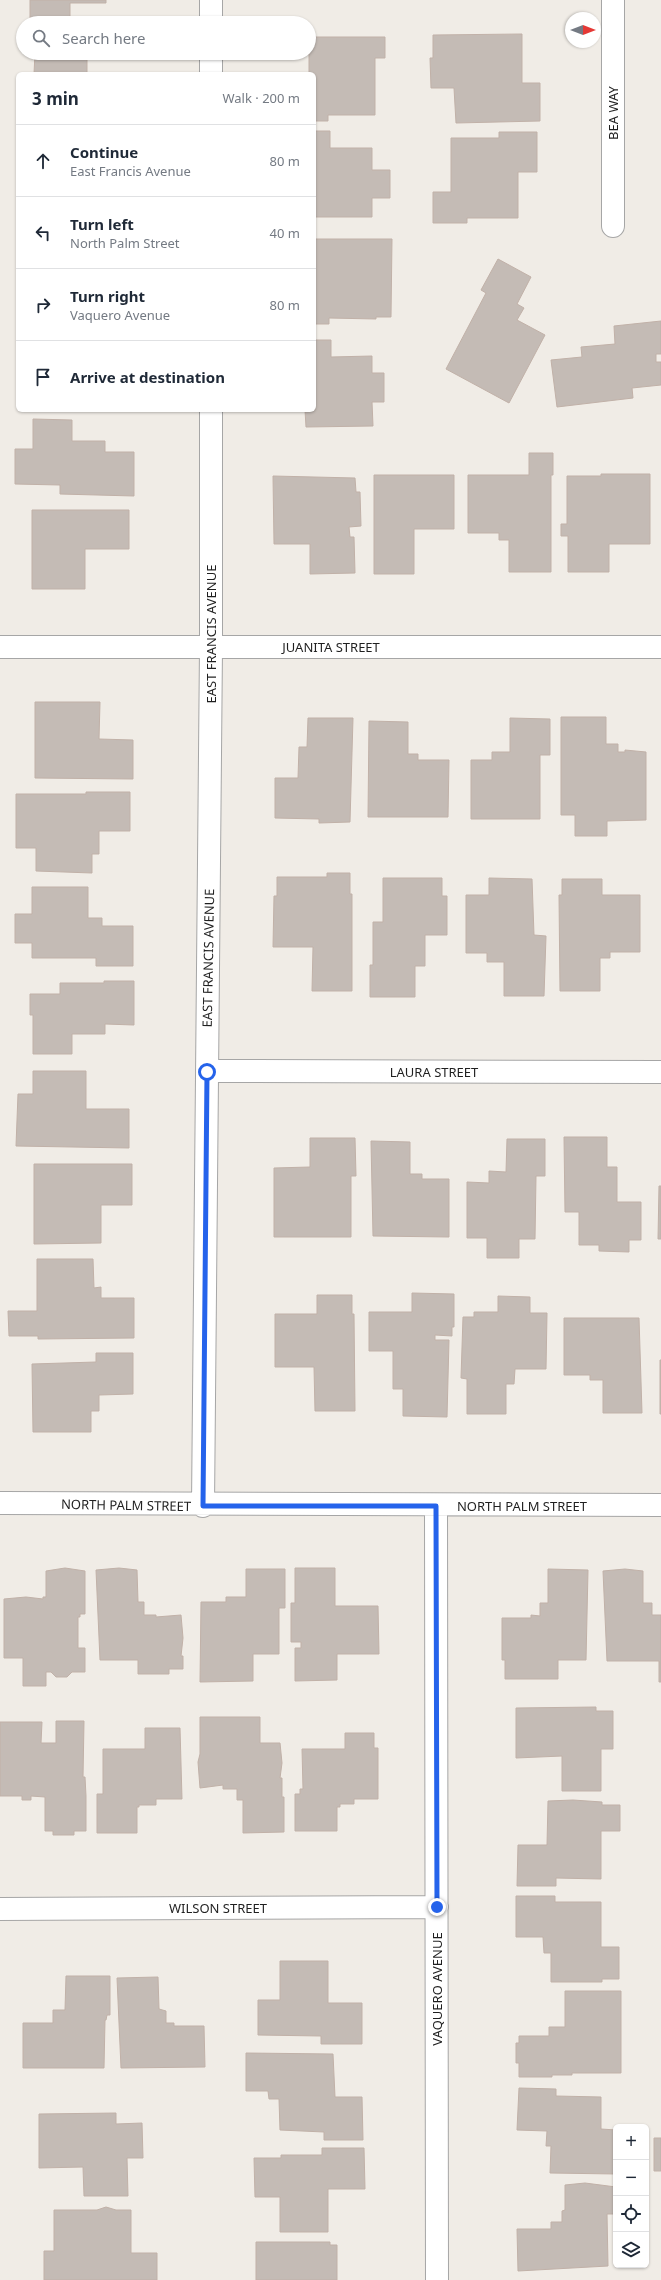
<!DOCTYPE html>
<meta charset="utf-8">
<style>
:root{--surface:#fff;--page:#f2f2f3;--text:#1f2937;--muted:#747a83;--line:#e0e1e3}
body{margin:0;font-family:"Noto Sans",sans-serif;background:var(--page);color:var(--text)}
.controls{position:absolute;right:12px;bottom:12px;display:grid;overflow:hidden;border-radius:6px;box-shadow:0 1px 3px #0004}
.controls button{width:36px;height:36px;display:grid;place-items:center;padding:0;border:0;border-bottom:1px solid var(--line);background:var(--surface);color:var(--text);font:20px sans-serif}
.compass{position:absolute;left:565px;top:12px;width:36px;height:36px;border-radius:50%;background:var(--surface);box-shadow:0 1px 3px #0004;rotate:90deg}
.stop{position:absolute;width:12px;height:12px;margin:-9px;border:3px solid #2563eb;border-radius:50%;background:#fff}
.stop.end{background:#2563eb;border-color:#fff;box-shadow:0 1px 4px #0008}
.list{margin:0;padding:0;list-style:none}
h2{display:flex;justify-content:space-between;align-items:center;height:52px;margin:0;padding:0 16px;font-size:17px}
h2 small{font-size:13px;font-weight:400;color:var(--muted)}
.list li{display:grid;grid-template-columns:26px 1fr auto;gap:12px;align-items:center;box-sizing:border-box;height:72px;padding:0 16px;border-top:1px solid var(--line)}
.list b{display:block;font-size:15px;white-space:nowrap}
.list p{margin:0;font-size:13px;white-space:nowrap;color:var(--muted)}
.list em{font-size:13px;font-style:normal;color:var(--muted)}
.icon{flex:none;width:22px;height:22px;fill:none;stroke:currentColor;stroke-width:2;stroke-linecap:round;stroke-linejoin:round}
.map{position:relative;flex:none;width:661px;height:2280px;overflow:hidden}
.search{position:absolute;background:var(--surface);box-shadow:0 1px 3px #0004;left:16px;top:16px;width:300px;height:44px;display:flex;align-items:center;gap:10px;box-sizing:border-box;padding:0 14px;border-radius:22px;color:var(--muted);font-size:15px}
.panel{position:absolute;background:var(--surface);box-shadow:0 1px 3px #0004;left:16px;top:72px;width:300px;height:340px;border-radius:6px}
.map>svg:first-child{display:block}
</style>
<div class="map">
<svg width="661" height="2280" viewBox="0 0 661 2280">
<rect width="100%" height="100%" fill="#f0ece6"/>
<path fill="#c4bbb5" stroke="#c1b1a8" d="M30,0h76v3h-36v20h-40z
M522,34v49h18v38l-84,2 -2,-35h-23l-1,-30h3v-23z
M309,37h76v21h-10v57h-47v6h-14v-47h-5z
M35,53h52v21h-53z
M314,131h16v17h42v22h18v28h-18v19h-58z
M499,132h38v40h-19v46h-51v5h-34v-31h18v-54h48z
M314,239h78l-1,78h-15v2l-47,-1v6h-15z
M498,259l33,18 -14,27 7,4 -7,12 28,15 -36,68 -63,-34 40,-76 -5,-3z
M661,321v33h-5v8h5v23l-29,3 1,10 -76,9 -6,-47 31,-3 -1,-10 34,-3 -1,-18z
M314,340h17v17l41,-1v17h12v29h-12l1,24 -67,1 -1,-17h9z
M33,419l39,1v21h33v11h29v44l-74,-2v-9l-45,-1v-35h18z
M529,453h24v22h-2v97h-42v-32h-10v-7h-31v-58h61z
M601,474h49v70h-41v28h-41v-36h-7v-12h6v-48h34z
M374,475h80v54h-40v45h-40z
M273,476l82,2 1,14h4l1,34 -12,1 1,10h4l1,36 -45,1v-30h-36z
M32,510h97v39h-44v40h-53z
M35,702h65l-1,37 34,1v39l-98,-1z
M561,717h45v27h12v8h7v-2l21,2v68l-39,1v15h-32v-21h-14z
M308,718h45l-3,104 -31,1v-4l-44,-1v-40h23l1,-31h8z
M510,718l40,1v36h-10v64h-69v-59h21v-8h18z
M369,721l39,1v32h10v6h31l-1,57h-80z
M86,792h44v39h-31v23h-7v19l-56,-2v-23h-20v-54h70z
M327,873h23v21h2v97h-40l1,-44h-40l1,-51h3v-19h50z
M383,878h59v18h5v39h-22v31h-10v31h-45v-32h3v-43h10z
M489,878l43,1 2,56 12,1 -2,60h-40v-34h-17v-9h-21v-58h23z
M562,879h40v16h38v57h-30v6h-10v33h-40l-1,-96h3z
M32,887h56v31h14v8h31v40h-37v-8h-64v-15h-17v-29h17z
M104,981h30v44l-29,-1v10h-33v20h-39v-39h-3v-21h30v-11h44z
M33,1071h53v38h43v39l-113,-2 2,-52h15z
M564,1137h43v30h10v35h24v38h-12v12l-30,-1v-6h-20v-33h-14z
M310,1138h45l1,38h-5v61h-77v-69l36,-1z
M507,1139h38v37h-9l-1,63h-16v19h-32v-20h-20v-56l22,1v-12l17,1z
M371,1141l39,1v32h12v5h27v58l-76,-1z
M34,1164h98v41h-31v38l-67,1z
M659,1186h2v53h-3z
M37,1259h56l1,29 7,-1v11h33v40l-96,1v-3h-29l-1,-25h29z
M412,1293l42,1v33h-2v9l-17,-1v5h14l-2,77 -44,-1v-27h-10v-38h-24v-39h43z
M317,1295h35v19h2l1,97h-40l-1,-44h-39v-53h42z
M498,1296l32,1v16h17l-1,56h-31l-1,15h-8v30h-39v-35l-6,-1 2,-61h11v-5h24z
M564,1318h75l3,95h-39v-33h-13v-5h-26z
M96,1353h37v41l-34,1v16h-8v21h-58l-1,-68 64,-2z
M660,1360h1v54h-1z
M65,1568l20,3v43h-5v3h-2v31h7v24h-13l-5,5h-11l-5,-5h-5v14h-23v-28h-19v-59l22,-2 17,2v-2h3v-26z
M119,1568l18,2 1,32h6v13h12v2l25,-2 2,23 -2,18h2v13h-14v5h-31v-14h-38l-4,-90z
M295,1568h40v38h43l1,48h-42v26l-42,1v-33h6v-6h-10v-39h4z
M246,1569h39v39h-6v46h-26v27l-53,1 1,-80h25v-5h20z
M548,1569l40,1 -2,90h-28v19h-53v-19h-3v-42h29v-3l9,1v-13h8z
M625,1569l18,2v32h9v12h9v67h-2v-21h-52l-4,-90z
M596,1707v4h17v38h-12v42h-39v-35l-46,2v-50z
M200,1717h60v26h20l2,20 -2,15h2v19h2v35l-41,1v-33h-6v-11h-14v-4l-23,3 -2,-26 2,-8z
M56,1721h28l-1,56h2l1,19v35h-12v4h-21v-4h-8v-34l-14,-1v4h-9v-4h-22v-74h42l-1,21h15z
M145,1728h35l2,71h-26v6h-17v2h-2v26h-40v-39h6v-45h42z
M345,1733h29v15h4v51h-24v5h-14v3h-3v24h-42v-37h5v-5h3l-1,-40h43z
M573,1800l29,2v3h18v26h-19v48l-45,-1v8h-39l1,-41h29l1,-44z
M516,1896h39v6h46v45h18v32h-17v3h-51v-29h-7l-1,-16h-27z
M280,1961h48v42h34v41h-41v-8l-63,-1v-35h22z
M66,1976h44v39h-3l-1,5h-1l-1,48h-81v-45h30v-13h12z
M158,1977l1,32 7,2v12h8v3h30l1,41 -84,1 -4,-90z
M565,1991h56v82h-49v2h-20v2h-33v-14h-3v-20h3v-7h30v-9h16z
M246,2053l87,1 2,43h27l1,43h-39v-8l-44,-2 -1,-31h-10l-1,-8h-22z
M519,2088l37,1v7l45,1v32l15,1v44l-66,-1 1,-27h-5l1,-15 -30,-1z
M116,2113v11l26,-1 1,35h-16l1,38h-44l-1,-29 -44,1v-54z
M654,2138h7v33h-7z
M322,2148h42l1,41h-37v43h-48v-35h-25l-1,-39h27v-3h41z
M585,2183l31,4v27h-9l1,52 -90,5 -1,-42h34v-7h11v-11l3,-1v-25z
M106,2207l10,3h15v43h26v27h-113v-29h10v-41h43z
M256,2242h74v3h7v35h-81z"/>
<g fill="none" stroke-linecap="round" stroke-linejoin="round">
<defs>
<path id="minor" d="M211,0v23
M613,0v226
M211,53v21
M0,647h661
M207,1071l454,1
M0,1503l661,2
M203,1506l8,-859v-237
M436,1506l1,774
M0,1909l437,-2"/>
</defs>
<use href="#minor" stroke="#a6a6a6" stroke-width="24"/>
<use href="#minor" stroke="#fff" stroke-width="22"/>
</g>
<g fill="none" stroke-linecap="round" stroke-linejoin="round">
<path stroke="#2563eb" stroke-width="5" d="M207,1072l-4,434h233l1,401"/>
</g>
<g text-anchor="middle" stroke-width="4" stroke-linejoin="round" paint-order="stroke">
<g font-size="13" fill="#1f1f1f" stroke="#fff">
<text transform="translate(613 113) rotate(-90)" y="5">BEA WAY</text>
<text transform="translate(211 634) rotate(-90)" y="5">EAST FRANCIS AVENUE</text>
<text x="331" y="652">JUANITA STREET</text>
<text transform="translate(208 958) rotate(-89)" y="5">EAST FRANCIS AVENUE</text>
<text x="434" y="1077">LAURA STREET</text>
<text transform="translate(126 1505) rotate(1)" y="5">NORTH PALM STREET</text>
<text x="522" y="1511">NORTH PALM STREET</text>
<text x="218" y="1913">WILSON STREET</text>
<text transform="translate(437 1989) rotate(-90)" y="5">VAQUERO AVENUE</text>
</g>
</g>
</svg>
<div class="controls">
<button>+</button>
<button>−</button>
<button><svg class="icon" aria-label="locate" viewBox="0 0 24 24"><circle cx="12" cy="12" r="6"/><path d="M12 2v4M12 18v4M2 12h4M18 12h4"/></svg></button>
<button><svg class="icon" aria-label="layers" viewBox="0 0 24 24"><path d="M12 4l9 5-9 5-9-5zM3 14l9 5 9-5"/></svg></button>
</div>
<svg class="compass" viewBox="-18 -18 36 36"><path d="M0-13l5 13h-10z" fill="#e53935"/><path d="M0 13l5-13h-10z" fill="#747a83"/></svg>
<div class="stop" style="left:207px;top:1072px"></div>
<div class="stop end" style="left:437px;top:1907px"></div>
<div class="search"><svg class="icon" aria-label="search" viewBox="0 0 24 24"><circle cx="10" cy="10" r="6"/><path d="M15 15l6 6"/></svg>Search here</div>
<section class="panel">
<h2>3 min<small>Walk · 200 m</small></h2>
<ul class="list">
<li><svg class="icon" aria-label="ahead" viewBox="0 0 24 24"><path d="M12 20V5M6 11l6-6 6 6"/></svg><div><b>Continue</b><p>East Francis Avenue</p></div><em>80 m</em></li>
<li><svg class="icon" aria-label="left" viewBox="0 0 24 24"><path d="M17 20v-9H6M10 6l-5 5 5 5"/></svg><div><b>Turn left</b><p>North Palm Street</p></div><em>40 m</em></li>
<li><svg class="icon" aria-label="right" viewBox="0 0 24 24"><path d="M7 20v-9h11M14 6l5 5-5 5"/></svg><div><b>Turn right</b><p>Vaquero Avenue</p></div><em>80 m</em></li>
<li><svg class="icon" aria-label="arrive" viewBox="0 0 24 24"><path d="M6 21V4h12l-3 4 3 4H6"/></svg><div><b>Arrive at destination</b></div></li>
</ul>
</section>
</div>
